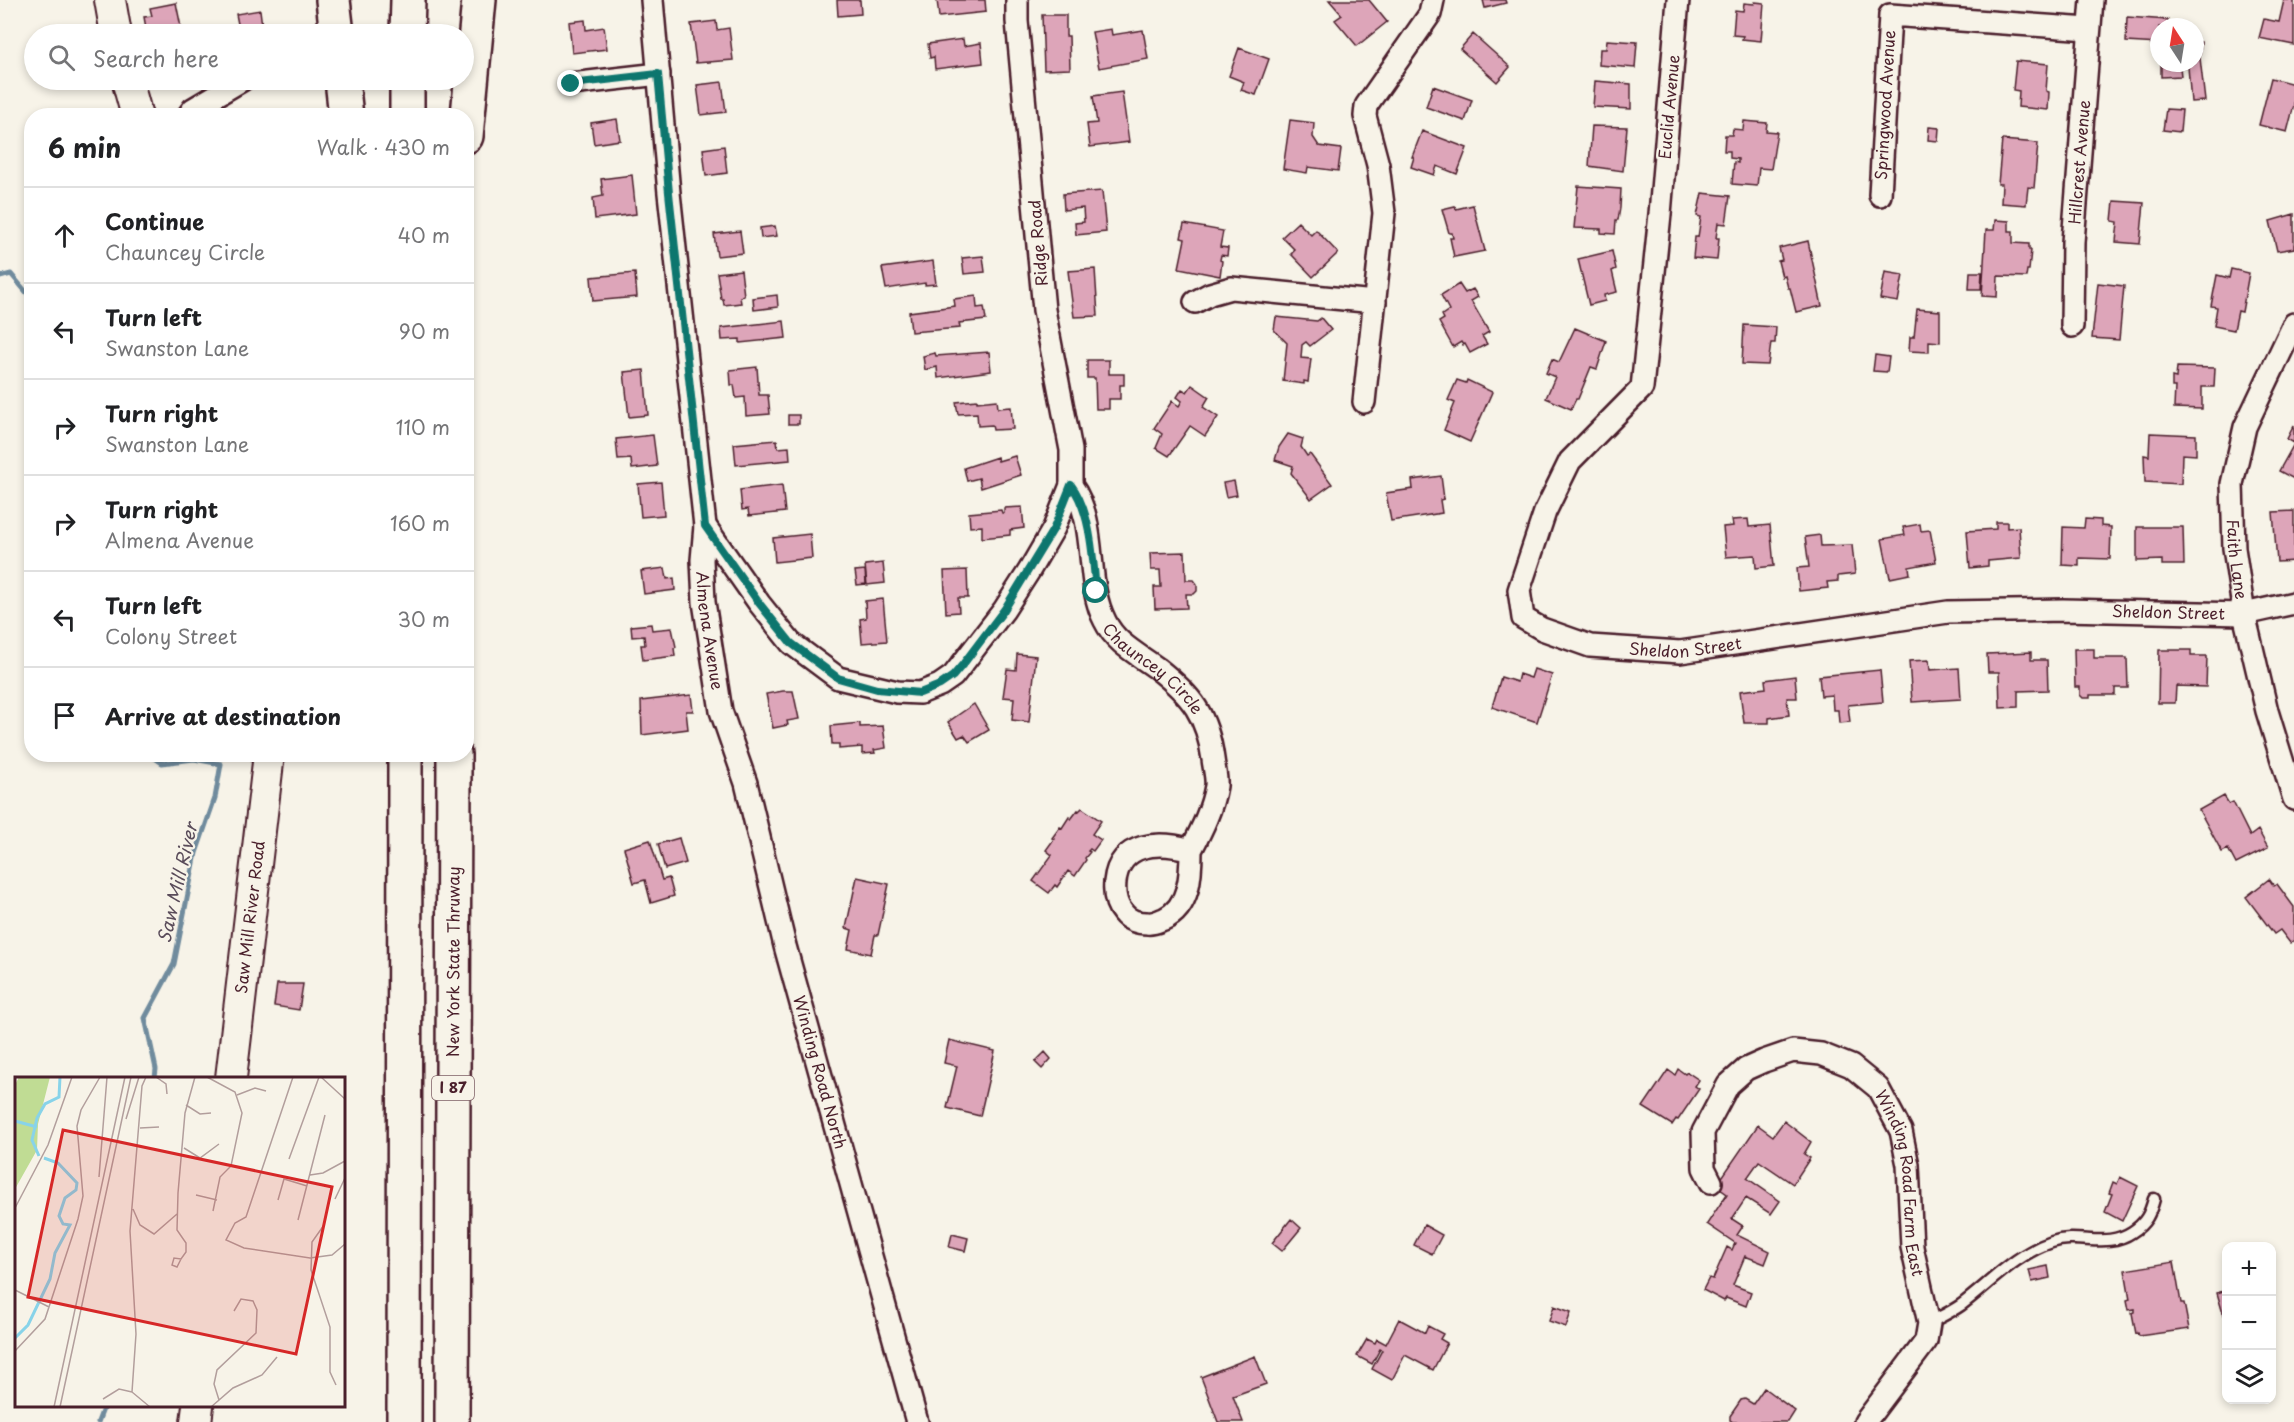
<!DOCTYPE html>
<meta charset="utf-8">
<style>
:root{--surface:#fff;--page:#f2f2f2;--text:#202124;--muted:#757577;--line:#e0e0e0}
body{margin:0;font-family:"Playpen Sans",sans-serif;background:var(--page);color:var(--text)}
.controls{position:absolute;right:18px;bottom:18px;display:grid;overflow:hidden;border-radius:12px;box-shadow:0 3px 9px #0003}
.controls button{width:54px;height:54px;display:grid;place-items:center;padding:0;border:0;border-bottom:2px solid var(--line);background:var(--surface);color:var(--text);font:30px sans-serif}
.compass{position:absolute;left:2150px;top:18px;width:54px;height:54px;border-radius:50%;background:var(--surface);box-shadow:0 3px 9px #0003;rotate:348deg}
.stop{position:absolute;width:18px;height:18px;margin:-14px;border:4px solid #0f766e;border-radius:50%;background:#fff}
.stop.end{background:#0f766e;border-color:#fff;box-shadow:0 2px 6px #0008}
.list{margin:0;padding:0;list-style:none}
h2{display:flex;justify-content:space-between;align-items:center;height:78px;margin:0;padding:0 24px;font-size:26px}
h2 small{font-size:20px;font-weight:400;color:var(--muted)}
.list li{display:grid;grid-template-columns:39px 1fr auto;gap:18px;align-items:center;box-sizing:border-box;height:96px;padding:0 24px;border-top:2px solid var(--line)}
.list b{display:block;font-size:22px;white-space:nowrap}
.list p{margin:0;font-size:20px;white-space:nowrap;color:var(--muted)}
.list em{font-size:20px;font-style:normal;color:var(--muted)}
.icon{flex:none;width:33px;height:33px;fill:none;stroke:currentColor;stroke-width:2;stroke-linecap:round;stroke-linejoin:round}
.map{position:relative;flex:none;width:2294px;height:1422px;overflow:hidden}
.search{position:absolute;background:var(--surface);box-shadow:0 3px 9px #0003;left:24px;top:24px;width:450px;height:66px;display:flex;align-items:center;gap:15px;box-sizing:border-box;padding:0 21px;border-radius:33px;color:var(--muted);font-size:22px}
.panel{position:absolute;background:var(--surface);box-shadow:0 3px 9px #0003;left:24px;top:108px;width:450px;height:654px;border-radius:24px}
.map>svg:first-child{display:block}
</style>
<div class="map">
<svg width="2294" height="1422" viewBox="0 0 2294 1422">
<rect width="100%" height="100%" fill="#f7f3e8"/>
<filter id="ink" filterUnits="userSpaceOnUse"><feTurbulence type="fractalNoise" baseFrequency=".0167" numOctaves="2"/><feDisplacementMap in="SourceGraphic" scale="12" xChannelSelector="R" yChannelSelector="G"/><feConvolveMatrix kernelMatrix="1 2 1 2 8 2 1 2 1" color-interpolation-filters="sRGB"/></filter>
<g filter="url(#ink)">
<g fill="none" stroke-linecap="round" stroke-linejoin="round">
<path stroke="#6f8b9d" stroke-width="5" d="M0,277l11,-3 21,25
M149,754l13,9 32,-4 27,5 -6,34 -19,55 -22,111 -29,54 11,51 -1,9
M98,1422l6,-16"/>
</g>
<path fill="#dda5b9" stroke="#4a1f2b" stroke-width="1.5" d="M837,0h23l1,14 -23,2z
M937,0h48l1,12 -47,5z
M1329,0h40l18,22 -30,24 -22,-26 7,-5z
M1483,0h22l1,3 -21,5z
M2284,0h10v45l-35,-7 5,-19 15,3z
M1755,2l9,1 -3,38 -19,-2 1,-3 -10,-1 2,-25 8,1 1,-8 10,1z
M176,3l6,29 -35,2 -3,-17 8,-1 -2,-8z
M260,10l3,24h-23l-4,-20z
M1042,15h24v21h3l1,33 -26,1z
M2127,17l41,3 -1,7h-8v17l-33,-2z
M585,20l1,10 18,-3 3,22 -35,4 -3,-31z
M716,21l1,9 12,-2 4,32 -37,3 -5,-39z
M1111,29l1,6 31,-5 5,29 -49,9 -7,-36z
M1473,34l37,33 -13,15 -37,-33z
M963,39l1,7 17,-3 2,20 -48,6 -1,-12 -4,1 -2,-14z
M1607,40l30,2 -2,26 -36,-3 1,-16h6z
M2195,42h6l-1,16 5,43 -14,1 -3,-35h-8l1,9 -20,1v-14h34z
M1239,48l30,11 -13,36 -15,-5 3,-8 -15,-6z
M2016,61l32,3 -2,27 3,1 -1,18 -30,-3 1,-16 -6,-1z
M2271,78l23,6v21l-7,27 -28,-7z
M1595,81l36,3v25l-38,-2z
M722,82l4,30 -25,3 -4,-30z
M1433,86l39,14 -7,21 -39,-14z
M1122,92l7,50 -39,5 -3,-23 10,-1 -4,-27z
M2166,109l16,1 -2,22 -17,-2z
M617,119l3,21 -26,4 -3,-21z
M1290,120l24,3 -1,14 6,9 22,3 -3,22 -30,-4 -1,6 -24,-4z
M1744,121l23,2 -1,8 11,1 -6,37 -12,-1 -2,18 -25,-2 2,-22 4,1v-4l-8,-1v-7h-6l1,-16h7l1,-6 10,1z
M1592,126l35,1 -4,44 -34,-5z
M1929,127l10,1 -1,13 -10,-1z
M1422,131l45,17 -10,26 -20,-8 -3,9 -23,-8 3,-10h-2z
M2002,140l36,3 -4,45 -6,-1 -2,18 -25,-2 1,-19h-4z
M724,146l3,27 -21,3 -3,-27z
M632,175l4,39 -41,5 -2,-21 10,-2 -2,-17z
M1578,186l43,3 -1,19 -2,12h-2l-1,14 -14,-1v-4l-27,-1z
M1102,191l4,41 -30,3 -1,-12 9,-1 -1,-14 -19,2 -1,-16z
M1702,193l28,3 -4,28 -8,-1 -2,15h3l-2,22 -24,-2 2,-21h3l3,-20 -4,-1z
M2114,201l30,2 -4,41 -24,-2 2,-20 -6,-1z
M1473,205l12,46 -31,6 -4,-19h3l-1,-5h-3l-7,-24 13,-3 1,3z
M2294,214v34l-17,3 -7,-30z
M1995,220l14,1v10h4v12l16,1v6h2l-2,20h-2l-1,7 -28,-1 -1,21 -15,-1 4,-66h8z
M1298,222l13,13 5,-5 22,23 -25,24 -22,-23 4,-4 -13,-13z
M1184,224l39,7 -3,16 8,1 -1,8 -6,-1 -1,5 2,1 -2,15 -41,-8 6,-29 -4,-1z
M775,226l2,10 -16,2 -1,-10z
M740,231l3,22 -26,3 -3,-22z
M1808,241l14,65 -26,6 -6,-24h-2l-3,-12 -3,1 -4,-16 4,-1 -3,-12z
M1612,251l4,18 -4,2 5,21 -13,3 1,6 -16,4 -11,-46z
M983,256l2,16 -21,2 -2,-16z
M933,261l3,23 -11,1v-2l-39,6 -4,-21z
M1095,269l3,47 -24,1 -6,-46z
M2231,269l18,4 -7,39 -4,-1 -4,19 -20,-4 3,-19 -6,-1 6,-31 12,3z
M741,270l3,26 -4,1 1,6 -17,2 -1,-6h-2l-4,-26z
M1885,272l18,3 -5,27 -18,-3z
M1970,272h12l-1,17h-12z
M635,273l2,24 -44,4 -2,-24z
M2098,283l26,3 -5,54 -27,-2z
M1459,284l6,9 8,-4 5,8 -7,4 18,31 -7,4 5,8 -17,9 -5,-9 -2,1 -2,-3 -8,5 -14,-25 5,-3 -2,-4 7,-5 -8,-15z
M777,295l1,12 -24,3 -1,-12z
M976,296l1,12 7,-1 2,13 -27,3 1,5 -49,4 -2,-20 46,-6 -1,-7z
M1917,309l23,2v31l-11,-1v11l-20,-1 1,-14h4z
M1276,317l41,4 4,-3 10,12 -21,16 -4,-4 -4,3 -1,13 10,1 -3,23 -4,-1v3l-21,-3 4,-38 -13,-13z
M784,321l2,17 -46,5v-4l-18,1 -1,-12z
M1744,325l32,2 -1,16h-4l-3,22 -26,-1z
M1575,328l31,13 -9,28 -6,-2 -13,32h-2l-5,10 -25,-11 9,-21 -9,-4 6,-14 7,3z
M989,352l2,19 -53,7 -1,-11 -12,3 -2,-14 12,-3 1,3z
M1875,355l14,2 -2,15 -14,-1z
M1087,360h22v14h15v11h-4v14h-11v10h-13l-1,-31h-8z
M757,367l2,28h9l2,19 -24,2 -1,-19 -9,1 -2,-13h-3l-1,-15z
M2177,367l38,1 -1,19h-12v22l-28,-1 1,-21h-3v-10l4,1z
M644,370l4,45 -19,2 -5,-45z
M1457,380l9,3 1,-3 25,12 -22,50 -26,-12 11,-27 -7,-3z
M1192,385l17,12 -6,10 15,10 -13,19 -15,-10 -21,30 -13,-8 6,-14 -8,-6 18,-27 7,5 3,-5 -5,-4 5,-8 5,3z
M977,400v2l20,-2 1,8 13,-1 2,22 -20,1 -1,-5 -14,1 -1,-13 -19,1 -2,-12z
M788,415h11v9h-11z
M2294,425v18l-7,-4z
M2150,433l46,2v20l-14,-1 -1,30 -36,-2 -1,-27 5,1z
M1288,434l15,5 -2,8 6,9 3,-2 22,30 -21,15 -20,-26 2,-7 -18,-6 4,-13z
M653,435l4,31 -25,3 -1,-10 -13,1 -2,-21z
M777,440l1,8 11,-1 1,13 -54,5 -2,-21z
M2294,444v35l-15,-8z
M1015,456l6,19 -40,13 -2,-10 -12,3 -3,-13 33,-11 1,4z
M1441,476l3,23 -4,1 2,13 -51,8 -5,-28 27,-4 -1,-9z
M1234,481l3,14 -11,2 -3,-14z
M661,482l3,33 -23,2 -3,-33z
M782,485l3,27 -36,4 -1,-7 -6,1 -2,-20z
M1022,507l2,21 -14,2v5l-28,3v-12l-12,1 -1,-14 32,-3 1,3h2v-5z
M2294,511v50l-17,1 -4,-50z
M1748,519l1,8 21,-2 4,41 -18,2 -1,-13 -29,2 -3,-30 10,-1 -1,-6z
M2085,519l16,1v6l10,1 -1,32 -31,-1v8l-17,-1 1,-38 21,1z
M1996,522h11v6l12,-1 2,31 -33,3v5l-18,2 -3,-37 29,-2z
M1920,524l1,7 9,-1 6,32 -27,5 1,7 -20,4 -8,-39 23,-4 -2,-8z
M2137,527h46l1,38h-22v-5l-25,1z
M810,534l2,24 -37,4 -2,-24z
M1820,535l1,11 31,-1 3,29 -17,2v5l-11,1 1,6 -29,3 -2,-23 12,-1 -4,-30z
M1185,552l1,28h8l3,4v7l-3,3h-8l1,14 -32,1 -1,-22h7l-1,-17h-9l-1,-17z
M883,563l2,20 -18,2 -2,-20z
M665,568l2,11 7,-1 1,12 -31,4 -3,-23z
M865,570l1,14 -9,1 -2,-14z
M967,570l1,28h-10l1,14 -13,1 -2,-42z
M883,599l4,42 -25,2 -2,-24 6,-1 -1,-17z
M651,624l1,6 20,-2 4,19 -2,1 1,8 -32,4 -2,-15h4l-1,-9 -12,1 -1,-11z
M2074,649h20v9h33l1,30h-13v7h-25v3h-7l-3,-3v-8h-5z
M2159,650h32v6h16l-1,31 -30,-1 -1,17h-17z
M2031,652v8h16l1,30 -30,1v16l-18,1 -1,-36h-11l-1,-18z
M1017,654l19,2 -7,66 -17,-2 2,-22 -11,-1 4,-28 9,1z
M1929,660l1,10 29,-2 2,31 -49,3 -3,-41z
M1534,669l18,6 -15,47 -45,-15 9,-30 16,5 2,-8 12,4z
M1880,670l3,32 -35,3 2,17 -11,1 -1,-13h-5l-1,-15 -11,1 -2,-20z
M1795,676l2,22h-10l2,17 -20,3v5h-25l-4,-32 26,-3 -1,-8z
M783,691h10l6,28 -12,2 1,4 -15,3 -7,-34z
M691,695l2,16h-7l2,18 -46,6 -1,-34z
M974,704l15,26 -20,12 -5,-7 -6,3 -10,-16z
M860,723v4l23,-1 3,22 -12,2 1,3 -13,1v-7l-23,2v-5h-7l-1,-18z
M2224,796l5,8 4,-2 17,34 8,-6 10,18 -32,16 -8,-15 -6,3 -23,-42z
M1082,808l19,13 -9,13 9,6 -8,11 -3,-2 -2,2 2,1 -5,6 1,2 -11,16 -7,-5 -11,16 -2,-2 -6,8 -16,-12 19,-26 -6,-5 8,-11 -2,-1 8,-11 2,1 7,-11 2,2 7,-9 1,1z
M679,838l7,25 -21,6 -7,-25z
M650,840l12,40 7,-2 5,18 -23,7 -6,-23 -11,3 -10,-35z
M857,877l32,7 -11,51h-3l-4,19 -23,-5 4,-19 -6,-2z
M2269,879l5,7 3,-2 17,23v33l-4,3 -10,-13 -6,4 -28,-37z
M277,984h26l-4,26 -25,-4z
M949,1040l46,11 -15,65 -33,-8 10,-42 -13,-3z
M1045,1052l6,7 -9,10 -7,-7z
M1678,1069l7,5 2,-2 12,8 -4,6 4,3 -21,31 -2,-1 -4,6 -29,-18 25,-37 7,5z
M1784,1121l27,21 -7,12 6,4 -17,26 -34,-23 -12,17 33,23 -9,13 -25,-16 -14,21 11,7 -6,9 33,16 -5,13 -20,-8 -12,29 18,7 -5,14 -20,-8 -2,3 -21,-11 6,-12 4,1 14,-32 5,3 3,-7 -28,-19 20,-30 -11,-8 42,-61 15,11z
M2120,1177l18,9 -16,35 -17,-9 7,-18 -3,-1 4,-11 4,2z
M1291,1219l10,9 -19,23 -10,-8z
M1424,1225l18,10 -10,19 -18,-9z
M952,1234l16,4 -3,13 -16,-4z
M2174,1262l7,41h3l5,26 -50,7 -1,-3 -2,1 -4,-21 3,-1v-3l-6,1 -2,-10 3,-1 -5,-29z
M2048,1266l2,12 -18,4 -3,-12z
M2226,1290v26l-2,1 -7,-24z
M1554,1306l17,6 -5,15 -17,-6z
M1399,1319l26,14 3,-7 15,8 -3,5 7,4 -14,27 -28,-15 -13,25 -20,-11 10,-19 -2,-1 -8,15 -15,-8 10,-17 8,4 2,-4 9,5z
M1255,1356l11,28 -33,12 10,26h-25l-17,-45z
M1764,1388l31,23 -7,11h-55l-3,-2v-4l11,-16 4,-1 8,5z"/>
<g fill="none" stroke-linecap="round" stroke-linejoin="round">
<defs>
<path id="service" d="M1929,1323c11,-6 22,-11 32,-18 29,-22 55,-51 91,-63 26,-9 55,7 80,-10 14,-9 18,-18 22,-33"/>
<g id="minor">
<path id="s1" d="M652,0l17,193 36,333 -3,34 2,42 17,109 25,72 39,163 132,476"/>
<path id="s2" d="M1678,0l-18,214 -18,174 -72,73 -25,51 -26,78 4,28 19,11 48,17 90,6 268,-40 115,-2 181,4 50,-11"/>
<path d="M571,84l88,-10"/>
<path d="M188,116l5,-7 49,-29"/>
<path id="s3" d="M1880,195l10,-180 199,14"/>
<path d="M1195,302l15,-8 21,-6 144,14"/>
<path id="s4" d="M2294,324l-49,103 -13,57 2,64 10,66 23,97 27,88"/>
<path id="s5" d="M2072,326l1,-84 19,-242"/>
<path d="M1364,402l20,-189 -6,-48 -13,-49 1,-10 64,-92 3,-14"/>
<path id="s6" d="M1071,485c28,38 13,96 34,136 11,23 33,33 53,48 34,27 49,46 55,90 1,9 4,19 3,27 -4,23 -14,43 -25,64 -31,-9 -72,-9 -76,32 -1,11 0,22 8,31 5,7 15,10 24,10 7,1 11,-2 17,-4 26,-12 27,-45 27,-69"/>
<path d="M705,526l54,77 32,40 47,35 59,14 23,1 20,-8 13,-9 51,-66 25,-39 25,-43 17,-43v-35l-27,-140 -27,-289v-21"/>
<path id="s7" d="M1711,1182l-7,-14 -1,-36 25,-47 18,-16 18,-8 29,-10 28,3 30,12 27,22 23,43 7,34 4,82 17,76 -3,18 -61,81"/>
</g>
<g id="secondary">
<path d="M110,0l6,34"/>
<path d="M127,80l10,36"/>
<path id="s8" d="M231,1078l38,-324"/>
<path d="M196,1422l2,-16"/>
</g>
<g id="motorway">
<path d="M333,0l4,34"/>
<path d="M407,34l1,-34"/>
<path d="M342,80l4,36"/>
<path d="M407,116v-36"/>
<path d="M466,136l13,-136"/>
<path d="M404,1422l1,-668"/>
<path id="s9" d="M452,1422l2,-668"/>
</g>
</defs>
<use href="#service" stroke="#4a1f2b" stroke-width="15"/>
<use href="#minor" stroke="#4a1f2b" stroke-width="26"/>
<use href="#secondary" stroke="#4a1f2b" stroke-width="34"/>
<use href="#motorway" stroke="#4a1f2b" stroke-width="38"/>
<use href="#service" stroke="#f7f3e8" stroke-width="10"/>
<use href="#minor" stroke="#f7f3e8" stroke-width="21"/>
<use href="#secondary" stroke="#f7f3e8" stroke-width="30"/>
<use href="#motorway" stroke="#f7f3e8" stroke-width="33"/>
</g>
</g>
<g fill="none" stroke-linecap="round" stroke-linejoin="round" filter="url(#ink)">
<path stroke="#0f766e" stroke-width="8" d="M571,84l87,-10 11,119 36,333 54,77 32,40 47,35 39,11 43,4 20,-8 13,-9 11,-13 40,-53 50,-82 17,-43c20,26 22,74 25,106"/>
</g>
<g text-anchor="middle" stroke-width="4.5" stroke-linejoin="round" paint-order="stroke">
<rect fill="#f7f3e8" stroke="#7e5f64" stroke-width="1.5" x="432" y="1076" width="42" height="24" rx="4.5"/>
<g font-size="15" font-weight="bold" fill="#4a1f2b">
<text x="453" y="1093">I 87</text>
</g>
<g font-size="16" fill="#4a1f2b" stroke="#f7f3e8">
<text dy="6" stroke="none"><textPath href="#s3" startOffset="90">Springwood Avenue</textPath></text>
<text transform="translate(1669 107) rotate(-85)" y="6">Euclid Avenue</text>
<text dy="6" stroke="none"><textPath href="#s5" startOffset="164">Hillcrest Avenue</textPath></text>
<text transform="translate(1038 243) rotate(-95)" y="6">Ridge Road</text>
<text dy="6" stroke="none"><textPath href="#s4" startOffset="248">Faith Lane</textPath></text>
<text dy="6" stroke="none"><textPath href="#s2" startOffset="1314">Sheldon Street</textPath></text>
<text dy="6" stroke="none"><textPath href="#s1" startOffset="634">Almena Avenue</textPath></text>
<text dy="6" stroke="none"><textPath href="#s2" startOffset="828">Sheldon Street</textPath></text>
<text dy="6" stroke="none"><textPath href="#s6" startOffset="210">Chauncey Circle</textPath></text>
<text dy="6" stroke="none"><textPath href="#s8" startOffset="162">Saw Mill River Road</textPath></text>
<text dy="6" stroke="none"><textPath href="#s9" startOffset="460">New York State Thruway</textPath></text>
<text dy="6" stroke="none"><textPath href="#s1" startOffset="1090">Winding Road North</textPath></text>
<text dy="6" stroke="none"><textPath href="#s7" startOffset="374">Winding Road Farm East</textPath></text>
</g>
<g font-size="18" font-style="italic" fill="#5a4c5a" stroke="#f7f3e8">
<text transform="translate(178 883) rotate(-77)" y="6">Saw Mill River</text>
</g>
</g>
<g transform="translate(15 1077)">
<rect width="330" height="330" fill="#f7f3e8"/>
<path d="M4,0h31l-12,47 -1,26 -22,39v-104z" fill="#c0dc94"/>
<path fill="none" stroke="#88d3e9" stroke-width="3" d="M0,44l22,6M24,79l-7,-16 5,-22 8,-14 14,-7 1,-20M0,261l13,-13 22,-46 5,-26 15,-28 -7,-1 -4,-8 6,-18 11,-8 1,-7 -19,-20 -14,-5"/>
<path fill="none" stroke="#b29e9c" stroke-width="1.5" d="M131,0l-4,9 -12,145 6,103 -4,58 18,15M141,0l10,7 1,10M192,0l28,15 7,21 -11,53 -11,11 -7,34M278,0l-47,140 -11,6 -9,17 18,8 66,10 22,-3 13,-11M306,0l24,22M222,18l18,-7 11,3M171,28l14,9 11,-1M111,42l13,-42M125,51l19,-1M169,71l16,10 19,-14M274,82l30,-82M295,98l13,-2 22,-12M84,100l8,-100M181,118l21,5M320,122l10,-21M263,123l6,-21 23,7M0,131l33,-63 24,-68M118,132l7,16 14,9 23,-20M283,143l27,-105M309,148l-12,17 -1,28 19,57v45l6,13M166,182l-4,8 -5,-2 2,-7 7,1 5,-7v-9l-9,-13 1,-37 7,-80 10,-36M0,213l34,17M0,274l30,-32 33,-100 5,-23 -6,-70 4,-16 19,-33M88,322l16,-10 13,3M204,323l-5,-16 3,-14 39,-37 1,-23 -4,-9 -12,-2 -7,12M39,330l71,-330M45,330l71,-330M137,330h20M196,330l22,-19 29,-13 15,-18"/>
<path fill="#d62828" fill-opacity="0.15" stroke="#d62828" stroke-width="3" d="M48,53l269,57 -36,167 -268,-57z"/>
<rect width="330" height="330" fill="none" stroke="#4a1f2b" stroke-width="3"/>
</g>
</svg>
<div class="controls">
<button>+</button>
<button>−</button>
<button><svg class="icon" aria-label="layers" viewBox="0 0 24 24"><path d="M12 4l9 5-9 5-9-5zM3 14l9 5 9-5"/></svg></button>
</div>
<svg class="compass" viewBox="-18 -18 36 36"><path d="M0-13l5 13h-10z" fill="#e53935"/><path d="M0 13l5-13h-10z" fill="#757577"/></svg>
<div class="stop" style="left:1096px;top:591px"></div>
<div class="stop end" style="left:571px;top:84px"></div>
<div class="search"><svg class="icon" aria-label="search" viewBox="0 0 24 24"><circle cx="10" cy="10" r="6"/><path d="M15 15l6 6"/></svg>Search here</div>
<section class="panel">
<h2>6 min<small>Walk · 430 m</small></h2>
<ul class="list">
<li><svg class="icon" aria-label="ahead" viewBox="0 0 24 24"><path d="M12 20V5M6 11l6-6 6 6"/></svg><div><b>Continue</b><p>Chauncey Circle</p></div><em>40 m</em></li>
<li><svg class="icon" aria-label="left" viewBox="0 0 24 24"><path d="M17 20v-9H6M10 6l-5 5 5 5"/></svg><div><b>Turn left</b><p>Swanston Lane</p></div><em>90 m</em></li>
<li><svg class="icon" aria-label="right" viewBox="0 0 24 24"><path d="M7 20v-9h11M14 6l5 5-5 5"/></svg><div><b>Turn right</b><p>Swanston Lane</p></div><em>110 m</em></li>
<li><svg class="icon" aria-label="right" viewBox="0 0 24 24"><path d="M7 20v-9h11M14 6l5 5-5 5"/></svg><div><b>Turn right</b><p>Almena Avenue</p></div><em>160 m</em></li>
<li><svg class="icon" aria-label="left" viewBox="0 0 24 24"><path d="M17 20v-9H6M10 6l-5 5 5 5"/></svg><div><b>Turn left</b><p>Colony Street</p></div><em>30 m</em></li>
<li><svg class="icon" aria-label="arrive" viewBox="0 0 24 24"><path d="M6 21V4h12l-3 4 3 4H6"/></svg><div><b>Arrive at destination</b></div></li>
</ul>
</section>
</div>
